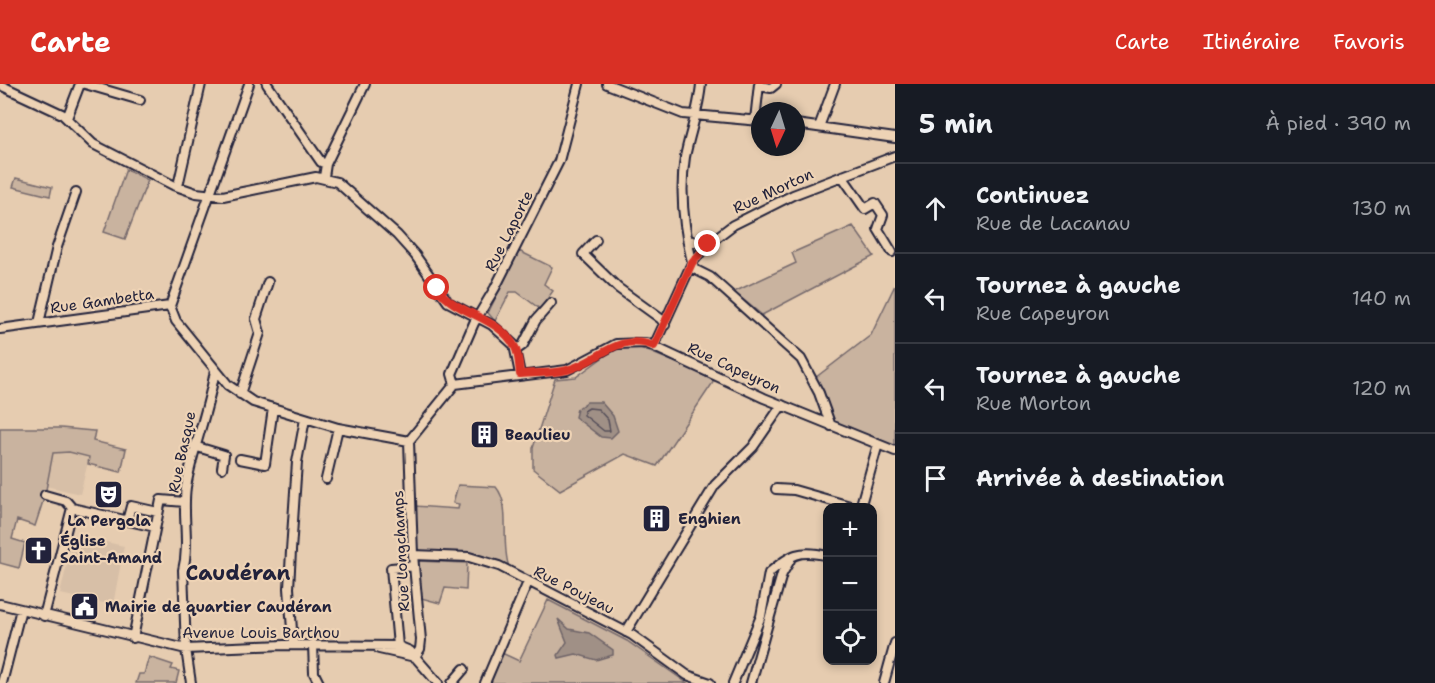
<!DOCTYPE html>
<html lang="fr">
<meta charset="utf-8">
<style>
:root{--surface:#171b24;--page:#242831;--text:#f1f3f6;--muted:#9ea1a6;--line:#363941;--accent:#d93025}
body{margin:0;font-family:"Shantell Sans",sans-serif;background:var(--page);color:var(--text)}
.controls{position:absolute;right:18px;bottom:18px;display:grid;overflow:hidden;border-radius:12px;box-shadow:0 3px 9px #0003}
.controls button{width:54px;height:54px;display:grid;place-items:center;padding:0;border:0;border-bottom:2px solid var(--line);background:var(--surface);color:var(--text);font:30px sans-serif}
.compass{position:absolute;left:751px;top:18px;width:54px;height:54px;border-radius:50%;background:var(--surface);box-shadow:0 3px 9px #0003;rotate:184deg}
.stop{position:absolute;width:18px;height:18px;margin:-14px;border:4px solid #d93025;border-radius:50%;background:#fff}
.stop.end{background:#d93025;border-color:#fff;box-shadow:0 2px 6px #0008}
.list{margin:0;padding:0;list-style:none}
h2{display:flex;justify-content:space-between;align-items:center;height:78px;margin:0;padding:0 24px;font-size:26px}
h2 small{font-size:20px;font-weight:400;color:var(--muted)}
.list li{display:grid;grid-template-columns:39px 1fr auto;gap:18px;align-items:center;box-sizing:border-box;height:90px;padding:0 24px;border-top:2px solid var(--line)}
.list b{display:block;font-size:22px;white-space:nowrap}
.list p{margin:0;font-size:20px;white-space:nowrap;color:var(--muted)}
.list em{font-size:20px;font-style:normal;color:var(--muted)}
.icon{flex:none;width:33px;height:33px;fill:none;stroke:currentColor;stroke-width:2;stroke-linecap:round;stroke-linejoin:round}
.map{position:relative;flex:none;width:895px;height:599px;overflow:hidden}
header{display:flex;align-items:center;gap:36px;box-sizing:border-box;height:84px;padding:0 30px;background:var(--accent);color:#fff}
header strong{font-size:28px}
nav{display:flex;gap:33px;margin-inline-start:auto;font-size:21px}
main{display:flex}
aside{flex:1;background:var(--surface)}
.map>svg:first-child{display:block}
</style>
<header>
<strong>Carte</strong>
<nav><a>Carte</a><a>Itinéraire</a><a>Favoris</a></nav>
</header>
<main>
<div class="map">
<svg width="895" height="599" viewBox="0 0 895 599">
<rect width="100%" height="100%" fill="#e6ccb0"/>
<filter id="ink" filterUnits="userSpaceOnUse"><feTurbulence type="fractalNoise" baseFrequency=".0167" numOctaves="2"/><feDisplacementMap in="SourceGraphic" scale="12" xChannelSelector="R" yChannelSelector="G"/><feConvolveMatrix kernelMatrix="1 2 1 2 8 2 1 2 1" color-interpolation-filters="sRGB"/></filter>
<g filter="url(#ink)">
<path fill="#d7bfa7" d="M69,368l20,6 -9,36 -34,-8 7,-33z
M74,451l50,11 -11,59 -53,-11z"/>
<path fill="#c9b39f" stroke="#766a6d" stroke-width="1.5" d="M126,85l22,11 -23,59 -21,-7z
M16,94l36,9 -2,9 -37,-9z
M853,142l21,30 -112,59 -28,-23 62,-29 -4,-10z
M519,167l33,16 -8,17 9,7 -13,18 -23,-17h-7l-15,29 -7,-8z
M895,201v161l-60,-24 -20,-44 56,-43z
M638,263l34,14 1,-2 41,22 -57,85 -32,-12 -65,36 -27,-21v-21l22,-69 21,-2 37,-27z
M0,344h61l32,3h2l-2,10 33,8 -5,23 -33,-8 1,-7 -20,-5 -16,1 -8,42 -10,31 -18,-6 -5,19 13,4 -6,25 -19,-5z
M458,401l38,2c16,19 4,55 13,80l-8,-4 -81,-11 -3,-4 -2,-42 43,3 1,-5 -6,-1z
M417,477l50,2 -1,27 -21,-2 -5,15 -19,-5z
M548,516l79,41 60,42h-197l12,-30 17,8z
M149,573l24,8 -2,4 8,2 -3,12h-40l3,-9h5z"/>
<path fill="#a09086" stroke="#6e6468" stroke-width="1.5" d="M587,318h14l12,14 5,15 -7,7 -10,-1 -26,-20 2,-8z
M558,535l11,10 20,4 24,17v5l-17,5 -20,-6 -17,4 -1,-3 9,-13z"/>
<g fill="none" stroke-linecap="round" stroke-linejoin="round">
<path stroke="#544e59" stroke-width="1.5" d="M589,324l9,1 10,11 2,11h-6l-20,-16v-4z"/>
<defs>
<path id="minor" d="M85,0l55,16
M267,0l54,78 5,2
M607,0l76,30 77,7
M701,0c-2,25 -11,48 -16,73 -6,38 -1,75 9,112l16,8 91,82 18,34 12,33
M0,1l62,29 31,30 80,41 23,8 27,3 93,-19 21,5 60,53 18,20 33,47 44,23 22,20 6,29
M759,2l12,2 5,-4
M67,34l13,-34
M755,36l4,-36
M796,40l99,14
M819,43l16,-43
M842,92l23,33 10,-6 8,12 -5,14 14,23
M324,93l2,-13 39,-80
M178,102l23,-102
M596,156l-13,14 35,34 43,31 4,6
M688,156l20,4
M170,222l6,15 52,64 25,17 85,26 71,13
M170,222l79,-222
M39,239l18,-76 19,-55
M0,245l170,-23
M654,262l38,-83 16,-19 25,-19 60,-30 102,-39
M516,266l7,-5 13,-25 15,-17
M455,300l-3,-10 22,-51 21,-35 64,-127 20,-77
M240,310l20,-61 -4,-14 12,-37
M409,357l46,-57 112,-14 49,-26 30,-1 118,55 131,53
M409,357l4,114 8,85 -1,9 -5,8
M194,362l30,9 -2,13
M240,375l25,5 8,-56
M326,395l12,-51
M776,405l18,1 63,18
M45,411l21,6 6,7 83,19
M860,424l18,-64
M127,437l4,-15 27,6
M413,471l56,2 30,9 133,69 55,40 23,8
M0,520l186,45 98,-4 114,1 12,5 28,32
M44,532l28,-108
M626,548l89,-147 38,-38 29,-42
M133,554l28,-138 24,2
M293,560l-4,-56 2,-37 6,-89 8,-43
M313,560l1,29 5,10
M398,562l-7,-78 23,-2
M379,565l36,8
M2,599l19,-74
M191,599l-5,-34 -3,-79c7,-27 -1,-55 3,-83 7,-40 23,-78 29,-117
M452,599l12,-14
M485,599l43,-101
M733,599l28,-67 8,-43c22,-19 31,-24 59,-17
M751,599l31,-109 8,-14
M884,599l11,-40"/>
</defs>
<use href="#minor" stroke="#22223b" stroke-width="12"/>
<use href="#minor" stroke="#eed3b5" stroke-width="8"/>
</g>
</g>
<g fill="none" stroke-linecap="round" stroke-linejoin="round" filter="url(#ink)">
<path stroke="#d93025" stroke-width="8" d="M437,204c19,27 62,28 78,59 4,8 4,18 5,27 15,-2 32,0 47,-4 33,-8 47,-38 87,-24l38,-83 16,-19"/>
</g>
<defs>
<symbol id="building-square" viewBox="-11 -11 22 22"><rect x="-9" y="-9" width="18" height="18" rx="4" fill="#22223b" stroke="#eed3b5"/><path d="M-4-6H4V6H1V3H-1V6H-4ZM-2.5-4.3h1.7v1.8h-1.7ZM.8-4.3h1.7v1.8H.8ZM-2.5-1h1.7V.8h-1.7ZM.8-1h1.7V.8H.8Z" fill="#fff"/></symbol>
<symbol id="theatre-square" viewBox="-11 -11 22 22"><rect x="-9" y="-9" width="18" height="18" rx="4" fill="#22223b" stroke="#eed3b5"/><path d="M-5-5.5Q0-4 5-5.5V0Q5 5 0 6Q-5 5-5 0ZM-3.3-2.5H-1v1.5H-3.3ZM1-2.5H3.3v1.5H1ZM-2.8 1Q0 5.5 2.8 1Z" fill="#fff"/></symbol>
<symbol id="church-square" viewBox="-11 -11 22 22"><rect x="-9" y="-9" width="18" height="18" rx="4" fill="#22223b" stroke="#eed3b5"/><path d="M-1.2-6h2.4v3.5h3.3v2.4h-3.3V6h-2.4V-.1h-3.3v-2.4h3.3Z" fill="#fff"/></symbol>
<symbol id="civic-square" viewBox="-11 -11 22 22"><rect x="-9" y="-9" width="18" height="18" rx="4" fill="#22223b" stroke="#eed3b5"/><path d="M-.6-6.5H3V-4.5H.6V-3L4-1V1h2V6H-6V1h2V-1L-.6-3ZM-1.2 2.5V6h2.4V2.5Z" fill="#fff"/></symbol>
</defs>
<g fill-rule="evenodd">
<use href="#building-square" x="468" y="334" width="33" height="33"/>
<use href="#theatre-square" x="92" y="394" width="33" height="33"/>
<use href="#building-square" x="640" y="418" width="33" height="33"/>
<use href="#church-square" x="22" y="450" width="33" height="33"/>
<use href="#civic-square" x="68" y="506" width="33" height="33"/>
</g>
<g text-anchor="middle" stroke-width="4.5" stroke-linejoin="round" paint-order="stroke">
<g font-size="15" fill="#22223b" stroke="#eed3b5">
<text transform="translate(773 107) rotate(-25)" y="5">Rue Morton</text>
<text transform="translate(509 147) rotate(-63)" y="5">Rue Laporte</text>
<text transform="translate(102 217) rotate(-8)" y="5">Rue Gambetta</text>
<text transform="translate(734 284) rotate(25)" y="5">Rue Capeyron</text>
<text transform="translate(182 368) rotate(-78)" y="5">Rue Basque</text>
<text transform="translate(401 467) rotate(-93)" y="5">Rue Longchamps</text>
<text transform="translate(574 506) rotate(27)" y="5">Rue Poujeau</text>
<text x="261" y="554">Avenue Louis Barthou</text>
</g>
<g font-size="15" font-weight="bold" fill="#22223b" stroke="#eed3b5" text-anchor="start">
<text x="505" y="356">Beaulieu</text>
<text x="678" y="440">Enghien</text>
<text x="109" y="442" text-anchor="middle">La Pergola</text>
<text x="60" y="462">Église<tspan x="60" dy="17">Saint-Amand</tspan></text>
<text x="105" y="528">Mairie de quartier Caudéran</text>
</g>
<g font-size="21" font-weight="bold" fill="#22223b" stroke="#eed3b5">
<text x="238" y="496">Caudéran</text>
</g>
</g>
</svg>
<div class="controls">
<button>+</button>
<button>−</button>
<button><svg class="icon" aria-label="locate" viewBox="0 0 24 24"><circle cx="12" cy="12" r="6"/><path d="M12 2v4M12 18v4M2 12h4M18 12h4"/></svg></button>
</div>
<svg class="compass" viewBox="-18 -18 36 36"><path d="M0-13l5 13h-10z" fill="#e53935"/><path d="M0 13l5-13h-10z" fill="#9ea1a6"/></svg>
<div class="stop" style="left:437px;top:204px"></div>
<div class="stop end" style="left:708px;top:160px"></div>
</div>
<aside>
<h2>5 min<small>À pied · 390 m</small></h2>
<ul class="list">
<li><svg class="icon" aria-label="ahead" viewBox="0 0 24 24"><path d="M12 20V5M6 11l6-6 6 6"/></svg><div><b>Continuez</b><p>Rue de Lacanau</p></div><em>130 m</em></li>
<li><svg class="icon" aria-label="left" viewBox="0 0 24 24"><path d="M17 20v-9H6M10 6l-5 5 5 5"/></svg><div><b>Tournez à gauche</b><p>Rue Capeyron</p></div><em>140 m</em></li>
<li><svg class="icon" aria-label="left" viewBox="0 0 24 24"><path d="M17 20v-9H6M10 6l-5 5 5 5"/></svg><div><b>Tournez à gauche</b><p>Rue Morton</p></div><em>120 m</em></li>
<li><svg class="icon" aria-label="arrive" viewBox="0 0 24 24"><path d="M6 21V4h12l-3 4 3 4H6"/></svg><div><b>Arrivée à destination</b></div></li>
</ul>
</aside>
</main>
